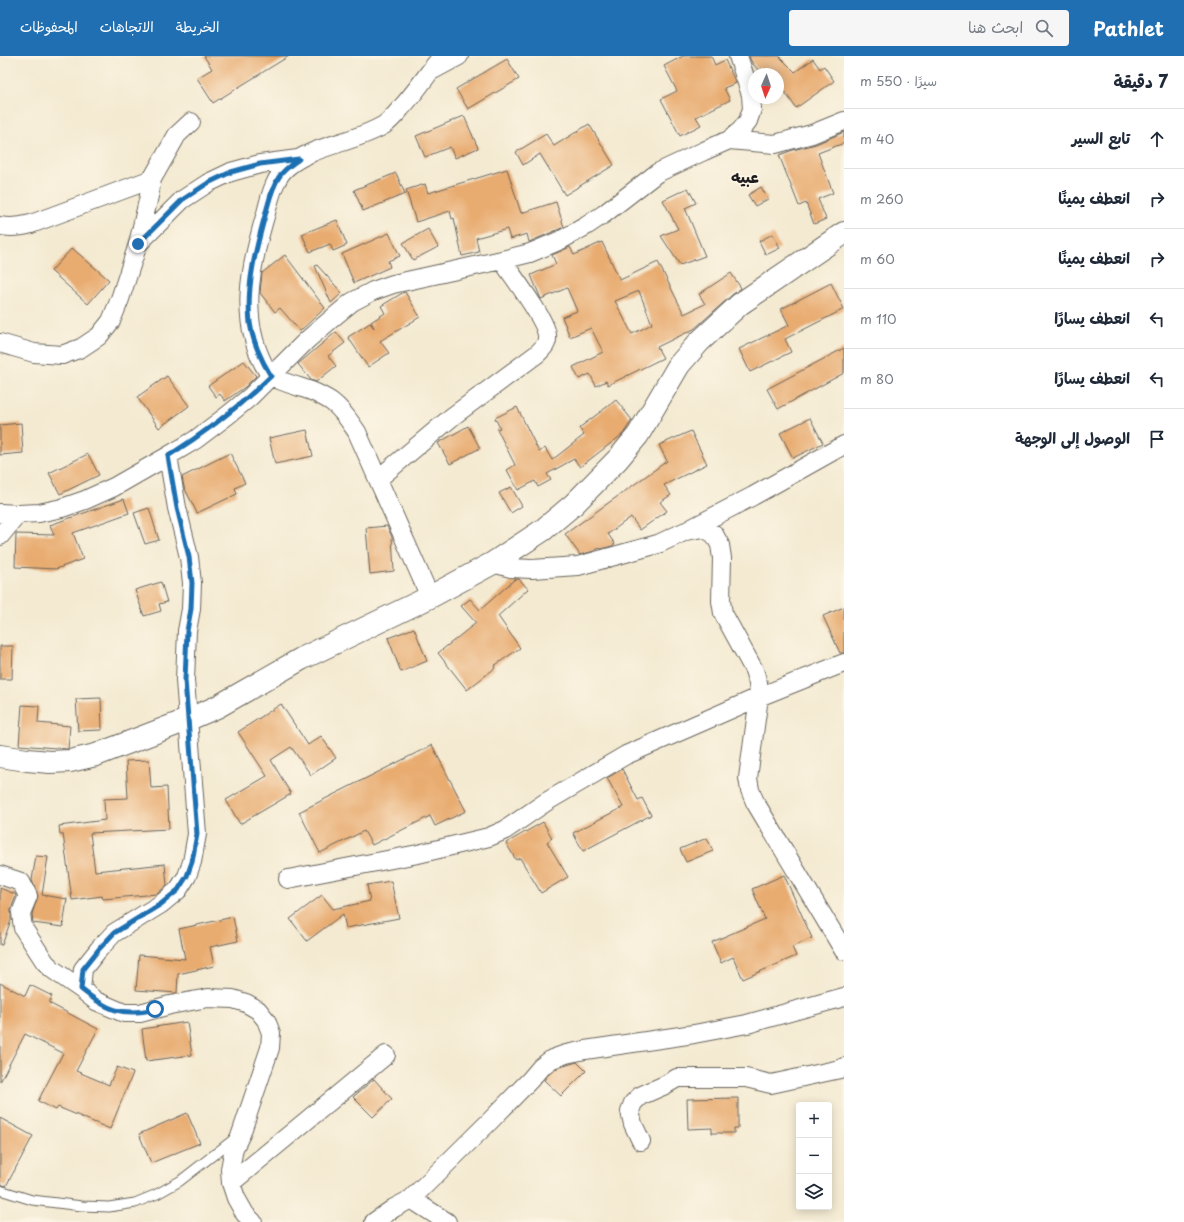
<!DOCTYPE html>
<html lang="ar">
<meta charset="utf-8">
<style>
:root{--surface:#fff;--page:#f6f6f7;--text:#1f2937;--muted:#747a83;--line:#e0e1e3;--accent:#1f6fb2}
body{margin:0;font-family:"Playpen Sans","Playpen Sans Arabic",sans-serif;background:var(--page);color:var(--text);direction:rtl}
.controls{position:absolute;right:12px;bottom:12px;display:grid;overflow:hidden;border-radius:4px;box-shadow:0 2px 10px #0003}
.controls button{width:36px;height:36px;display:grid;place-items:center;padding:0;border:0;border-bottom:1px solid var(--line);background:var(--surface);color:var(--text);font:20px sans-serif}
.compass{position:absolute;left:748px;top:12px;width:36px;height:36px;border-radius:50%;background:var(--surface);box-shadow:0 2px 10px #0003;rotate:183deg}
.stop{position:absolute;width:12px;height:12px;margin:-9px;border:3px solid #1f6fb2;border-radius:50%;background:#fff}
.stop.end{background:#1f6fb2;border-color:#fff;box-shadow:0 1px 4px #0008}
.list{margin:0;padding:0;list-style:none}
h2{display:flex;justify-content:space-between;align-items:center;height:52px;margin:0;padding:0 16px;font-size:17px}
h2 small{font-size:13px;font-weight:400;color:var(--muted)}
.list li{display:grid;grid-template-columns:26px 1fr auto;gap:12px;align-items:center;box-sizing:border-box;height:60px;padding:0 16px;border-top:1px solid var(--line)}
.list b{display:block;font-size:15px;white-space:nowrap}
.list em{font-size:13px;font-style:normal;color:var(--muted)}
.icon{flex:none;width:22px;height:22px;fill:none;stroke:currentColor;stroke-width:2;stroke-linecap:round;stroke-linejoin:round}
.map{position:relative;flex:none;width:844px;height:1166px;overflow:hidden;direction:ltr}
header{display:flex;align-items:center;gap:24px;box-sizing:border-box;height:56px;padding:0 20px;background:var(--accent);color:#fff}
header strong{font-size:19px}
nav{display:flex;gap:22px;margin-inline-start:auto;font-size:14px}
.search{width:280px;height:36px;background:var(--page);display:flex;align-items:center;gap:10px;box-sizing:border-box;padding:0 14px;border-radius:4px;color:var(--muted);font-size:15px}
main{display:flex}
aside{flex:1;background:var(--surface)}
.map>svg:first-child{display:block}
</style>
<header>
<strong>Pathlet</strong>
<div class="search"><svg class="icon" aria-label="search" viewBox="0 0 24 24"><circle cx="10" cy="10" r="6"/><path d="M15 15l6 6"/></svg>ابحث هنا</div>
<nav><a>الخريطة</a><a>الاتجاهات</a><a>المحفوظات</a></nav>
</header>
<main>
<aside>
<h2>7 دقيقة<small>سيرًا · 550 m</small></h2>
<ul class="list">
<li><svg class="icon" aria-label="ahead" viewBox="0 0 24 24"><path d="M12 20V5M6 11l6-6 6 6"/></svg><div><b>تابع السير</b></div><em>40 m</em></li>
<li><svg class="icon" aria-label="right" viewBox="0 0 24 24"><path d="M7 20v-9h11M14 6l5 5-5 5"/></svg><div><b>انعطف يمينًا</b></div><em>260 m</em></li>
<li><svg class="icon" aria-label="right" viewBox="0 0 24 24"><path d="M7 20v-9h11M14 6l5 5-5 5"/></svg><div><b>انعطف يمينًا</b></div><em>60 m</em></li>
<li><svg class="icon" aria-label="left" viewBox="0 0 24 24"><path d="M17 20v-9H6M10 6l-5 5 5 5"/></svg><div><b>انعطف يسارًا</b></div><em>110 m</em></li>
<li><svg class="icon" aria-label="left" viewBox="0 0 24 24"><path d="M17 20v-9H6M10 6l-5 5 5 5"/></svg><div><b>انعطف يسارًا</b></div><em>80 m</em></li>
<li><svg class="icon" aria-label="arrive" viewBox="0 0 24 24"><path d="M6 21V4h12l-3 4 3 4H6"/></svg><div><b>الوصول إلى الوجهة</b></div></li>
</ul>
</aside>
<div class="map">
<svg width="844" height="1166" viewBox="0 0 844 1166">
<rect width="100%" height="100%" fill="#fcf5e5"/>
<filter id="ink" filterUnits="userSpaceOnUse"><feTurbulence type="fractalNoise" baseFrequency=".025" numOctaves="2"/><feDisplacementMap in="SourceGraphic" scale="8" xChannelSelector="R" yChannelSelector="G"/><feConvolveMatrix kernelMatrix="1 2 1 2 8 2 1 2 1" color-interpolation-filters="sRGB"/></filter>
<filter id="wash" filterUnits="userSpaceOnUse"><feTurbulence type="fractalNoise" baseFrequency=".012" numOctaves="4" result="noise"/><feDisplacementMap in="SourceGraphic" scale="16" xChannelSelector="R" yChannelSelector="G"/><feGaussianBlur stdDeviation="0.9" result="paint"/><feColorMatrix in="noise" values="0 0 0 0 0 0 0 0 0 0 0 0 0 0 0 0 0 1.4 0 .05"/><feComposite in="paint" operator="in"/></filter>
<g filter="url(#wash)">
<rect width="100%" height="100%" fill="#f4ead2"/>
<g id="blocks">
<path fill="#e8ab6f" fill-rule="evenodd" d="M204,0h85l-76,47 -16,-25 15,-9z
M683,0h28l4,9 10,-5 11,23 -12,5 6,12 -34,17 5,8 -21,11 -19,-37 16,-8 -13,-25z
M749,0h30l16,16 18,-13 7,10 4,-3 10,15 -38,27 -18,-26v-8h-16l-10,-11z
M507,3l12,20 -51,30 -12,-20z
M464,60l14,32 -23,10 -5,-11 -25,10 -9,-21z
M589,68l25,41 -49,30 -25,-41 -17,11 -7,-13 30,-18 8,12z
M844,76v11l-26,10 15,40 -15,6 8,20 -12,5 -8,-21 -7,3 -20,-51 14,-5 23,-6z
M507,113l14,44 35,-11 8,25 -35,15 -2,-8 -17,5 -3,-10 -31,9 3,14 -17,4 -8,-38 -2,1 -2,-8 -34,11 -10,-32 19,-6 3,9z
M396,117l9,21 -42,17 -9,-21z
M761,131l7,12 -13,7 -7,-11z
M688,132l8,15 -11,5 20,48 -25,9 -19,-29 17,-7 -15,-29z
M337,164l10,25 -14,6 -3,-7 -20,8 -8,-18z
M428,173l10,18 -25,13 -10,-17z
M389,177l11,23 -12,5 2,6 -36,16 -12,-29z
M773,178l7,14 -14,7 -7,-14z
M602,186l18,38 38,-18 26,52 21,-10 -6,-10 32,-21 10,15 -9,7 -38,34 -37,18 6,11 -55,27 -2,-4 -10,5 -6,-12 -11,5 -6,-12 30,-15 -12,-24 -21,9 -8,-20 15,-6 -10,-23 -26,11 -10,-24 25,-11 -4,-9 18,-8 4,8zM639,235l13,33 -20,10 -17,-33z
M72,192l37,32 -21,24 -37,-33z
M285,199l40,53 -25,23 -20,-23 -5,4 -15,-19 2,-20z
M317,209l25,28 -11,10 -16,-37z
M831,227l13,26 -59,30 6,13 -41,20 -11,-23 50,-24 -8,-16z
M404,236h1l15,25 -40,24 9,12 -21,14 -20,-30 22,-14 4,5 -3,-6 14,-9 -4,-7z
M336,276l9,11 -17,13 8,10 -20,16 -5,-2 -13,-16z
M844,292v25l-66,36 -11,-20z
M244,305l12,15 -11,11 -20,14 -5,-7 -4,3 -8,-11z
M167,320l22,30 -30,22 -22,-31z
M616,344l16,20 -9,14 -43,33 -6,-8 -27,15 4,6 -13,7 -3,-6 -17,9 -11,-20 8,-5 -18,-36 3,-1 -5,-10 22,-11 22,45 6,-4 7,12 32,-25 -5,-7z
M810,362l13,25 -30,15 -13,-25z
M21,367l2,30 -23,2v-30z
M468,370l12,22 -30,16 -12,-21z
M307,374l6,26 -38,8 -6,-26z
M691,375l16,33 -43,21 7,10 -11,7 7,9 -27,19 -9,-13 -23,17 7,10 -3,2 -12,3 -1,-1 -5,3 -14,4 -15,-21 102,-73 -8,-16z
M230,397l15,30 -10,5 2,6 -40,19 -13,-26 -2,-10z
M88,398l11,21 -39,19 -11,-21z
M511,431l11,19 -11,7 -12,-20z
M124,443l5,14 -56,20 10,26 -27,10 -41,-2 1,-33 38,1 -4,-10z
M149,452l10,32 -14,4 -11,-31z
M387,470l5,11 2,34 -24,3 -4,-46z
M515,523h4l9,10 -30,27 22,32 -26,18 1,2 -28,22 -29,-37 38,-30 -15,-17 9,-7 10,11z
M161,526l6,20 -8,2 2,7 -17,5 -9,-26z
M844,551v46h-4l-17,-37z
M414,572l13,33 -26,11 -13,-34z
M0,590h13l-1,33h-12z
M101,642l1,32 -24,1 -2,-32z
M281,648l27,41 13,-9 15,22 -25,17 -20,-28 -20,13 20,34 -51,30 -14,-24 41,-24 -29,-44z
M22,649l17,1 -1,17 32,3 -2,23 -49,-4z
M432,689l34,66 -31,15 -5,-10 -58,29 -8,-14 -44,22 -21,-41z
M149,704l2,28 16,-1 2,42 -79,4 5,38 70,-7 2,21 -10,9 -54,5 -1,-3 -30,4 -9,-66h-3l-1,-8 46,-6 -1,-21 24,-1 -2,-37z
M622,713l16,31 4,-2 9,17 -68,36 -10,-18 50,-26 -16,-29z
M543,766l9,16 -5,4 21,35 -27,16 -21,-35 -4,2 -10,-17z
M707,782l6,13 -27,11 -6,-13z
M36,800l12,1 -6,38 25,4 -4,28 -30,-4 -1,-9 6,-18 -6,-16z
M784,819l28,63 -20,9 4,9 -53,23 -10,-22 -12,6 -9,-21 53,-23 -13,-30z
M391,825l8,37 -53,10 -3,-14 -36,27 -17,-22 32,-24 11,14 37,-8 -3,-16z
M0,832l15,6 1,2 -5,13v11l-9,25h-2z
M233,861l5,24 -28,6 4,19 -36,8 -1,19 -41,-3 3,-35 46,4 -6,-30z
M0,927l25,13 5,-11 22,11 -3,7 49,26 -22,42 33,14 8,-18 16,6 -23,56 -52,-22 -2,3 -18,-9 25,-48 -38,-19 -25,48z
M187,966l5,33 -46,6 -4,-32z
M577,1006l9,9 -25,25 -17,-16 4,-5 9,-7z
M374,1023l18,20 -19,18 -20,-20z
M738,1042v30h-4v5h-22v-5l-24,1 -1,-30z
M187,1057l13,30 -49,20 -12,-29z
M0,1062l33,18 -27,50 -6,-2z"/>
</g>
</g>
<g filter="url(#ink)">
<use href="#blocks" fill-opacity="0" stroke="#68645c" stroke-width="1"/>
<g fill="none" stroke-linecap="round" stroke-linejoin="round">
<defs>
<path id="lane" d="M0,1134l32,10 50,6 27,1 26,-4 22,-9 23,-13 54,-42"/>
<path id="street" d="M433,14l26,-14
M729,84l46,4 37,-10 32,-13
M0,170c11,2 20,1 31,-2l121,-45
M138,188l44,-44 26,-17 23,-11 29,-8 38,-5
M0,287l34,10 28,2 19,-7 18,-12 12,-15 9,-22 18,-55 11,-48 3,-17 25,-44 14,-13
M168,400l9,52 12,49 3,26 -1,26 -4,22 -2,49 12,154 -5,28 -5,14 -9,14 -17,14 -47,29 -15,16 -16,20 -2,20 15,12 28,12h16l30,-8 38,-7 25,1 13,4 12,7 8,10 5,13 -1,15 -29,86 -7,14 -4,21 1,14 5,15 9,16 8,8
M378,423l75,-63 84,-62c6,-6 11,-10 10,-19 -2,-17 -34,-58 -45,-75
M0,457l18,1 21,-1 23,-5 23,-8 29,-13 54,-31 27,-16 33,-25 22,-18 57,-57 28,-24 17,-14 21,-11 20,-7 109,-24 28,-7 31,-13 25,-14 18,-12 53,-41 47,-22 25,-11 11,-9 8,-10 4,-12 -1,-14 -13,-39
M690,473l63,-33 91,-51
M0,480l18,-22
M493,507l18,5 21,1 46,-3 80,-22 28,-13 17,-3 11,6 6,11 2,13 -1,43 2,12 31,57 4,13 1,14 -11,81 2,12 5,12 89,149
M430,541l-73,-165c-7,-10 -14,-22 -25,-30 -4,-3 -10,-6 -16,-9 -8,-4 -43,-13 -47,-19 -32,-51 -19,-107 -3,-161 4,-15 8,-35 21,-46 26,-22 67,-24 97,-42 6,-4 12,-11 17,-17 15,-16 27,-35 41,-52
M0,819l21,7 7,14 -7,17 2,15 22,34 7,7 29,20
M288,823l130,-25 71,-17 16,-7 41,-28 80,-47 133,-58 85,-34
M641,1085l-8,-17 -3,-13 3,-8 7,-7 25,-11 12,-7h69l25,6 69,-15 4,-2
M231,1127l155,-128
M411,1143l36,23
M374,1166l20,-14 17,-9 79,-78 40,-41 11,-13 11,-8 14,-5 19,-4 109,-16 53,-10 97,-27"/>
<path id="secondary" d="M0,700l27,4 23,2 20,-1 26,-6 91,-35 30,-13 84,-48 129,-62 63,-34 50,-33 31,-26 44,-45 20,-24 41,-70 20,-23 41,-38 104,-71"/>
</defs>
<use href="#lane" stroke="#68645c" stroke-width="11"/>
<use href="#street" stroke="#68645c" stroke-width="20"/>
<use href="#secondary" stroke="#68645c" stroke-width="24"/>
<use href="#lane" stroke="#fff" stroke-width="9"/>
<use href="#street" stroke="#fff" stroke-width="18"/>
<use href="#secondary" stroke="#fff" stroke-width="22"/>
</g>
</g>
<g fill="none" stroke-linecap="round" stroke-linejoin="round" filter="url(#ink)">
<path stroke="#1f6fb2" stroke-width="5" d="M138,188l44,-44 26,-17 23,-11 29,-8 39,-5c-8,6 -15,10 -20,18 -7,10 -10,24 -13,35 -10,36 -20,73 -16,111 3,19 11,37 21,53 -32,31 -66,57 -103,80l9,52 12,49 3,26 -1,26 -4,22 -2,49 12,154 -5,28 -5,14 -9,14 -17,14 -47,29 -15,16 -16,20 -2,20c26,21 41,28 74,20"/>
</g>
<g text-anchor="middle" stroke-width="3.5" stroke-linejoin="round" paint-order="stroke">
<g font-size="16" font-weight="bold" fill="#1c1c1c" stroke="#fcf5e5">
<text x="745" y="127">عبيه</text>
</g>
</g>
</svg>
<div class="controls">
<button>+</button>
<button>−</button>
<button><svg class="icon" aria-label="layers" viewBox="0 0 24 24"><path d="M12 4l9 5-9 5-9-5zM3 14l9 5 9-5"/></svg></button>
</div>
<svg class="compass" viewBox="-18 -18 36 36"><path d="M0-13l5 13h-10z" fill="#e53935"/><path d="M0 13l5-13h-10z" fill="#747a83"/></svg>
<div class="stop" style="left:155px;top:953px"></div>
<div class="stop end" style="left:138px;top:188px"></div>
</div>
</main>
